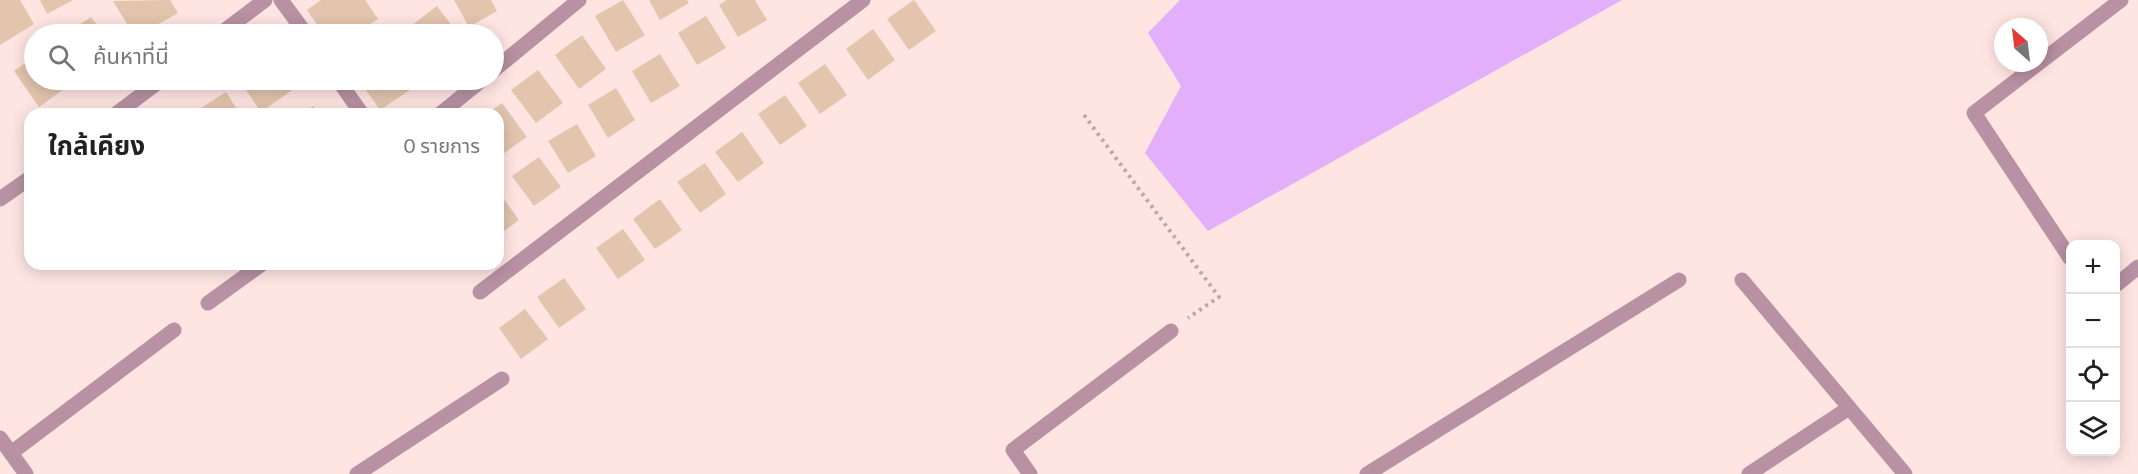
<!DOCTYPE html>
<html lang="th">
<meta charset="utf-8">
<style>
:root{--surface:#fff;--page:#f2f2f2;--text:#222;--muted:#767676;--line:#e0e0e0}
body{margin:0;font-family:Lato,"Noto Sans Thai",sans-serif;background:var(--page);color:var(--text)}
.controls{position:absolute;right:18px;bottom:18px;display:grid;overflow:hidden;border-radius:12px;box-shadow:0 3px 15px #0003}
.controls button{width:54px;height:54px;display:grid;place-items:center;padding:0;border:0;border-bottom:2px solid var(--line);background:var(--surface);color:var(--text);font:30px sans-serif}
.compass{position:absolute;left:1994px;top:18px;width:54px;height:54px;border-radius:50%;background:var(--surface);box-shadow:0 3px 15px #0003;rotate:332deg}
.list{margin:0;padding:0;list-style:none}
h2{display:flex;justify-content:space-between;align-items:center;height:78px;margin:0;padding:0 24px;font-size:26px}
h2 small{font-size:20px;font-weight:400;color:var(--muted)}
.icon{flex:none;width:33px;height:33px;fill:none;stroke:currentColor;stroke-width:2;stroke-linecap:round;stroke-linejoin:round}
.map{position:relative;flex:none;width:2138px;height:474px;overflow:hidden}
.search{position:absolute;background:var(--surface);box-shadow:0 3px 15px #0003;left:24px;top:24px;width:480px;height:66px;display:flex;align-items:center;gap:15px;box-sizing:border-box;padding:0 21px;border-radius:33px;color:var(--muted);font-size:22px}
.panel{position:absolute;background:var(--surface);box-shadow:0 3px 15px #0003;left:24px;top:108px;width:480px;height:162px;border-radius:18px}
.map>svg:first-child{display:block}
</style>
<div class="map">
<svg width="2138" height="474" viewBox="0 0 2138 474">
<rect width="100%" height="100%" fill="#fee5e2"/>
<path fill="#e4affa" d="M1180,0h442l-414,231 -63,-78 36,-67 -33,-53z"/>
<path fill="#e3c5ae" d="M0,0h20l14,24 -34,21z
M40,0h33l-26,14z
M170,0l8,13 -37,21h-8l-20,-33z
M321,0h44l13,19 -23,15h-31l-17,-24z
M454,0h37l6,11 -28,16z
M623,0l22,35 -29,17 -21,-36z
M649,0h38l2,3 -29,17z
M727,0h28l12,20 -29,17 -19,-32z
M914,0l22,31 -27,19 -22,-31z
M437,6l20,27 -46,1 -4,-5z
M706,16l20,32 -29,17 -19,-32z
M91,17l13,17h-39z
M873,29l22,31 -27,20 -22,-31z
M582,35l24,34 -27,20 -24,-34z
M660,54l20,32 -29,17 -19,-32z
M34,57v23h40l1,1 -36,26 -25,-36z
M825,64l22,31 -27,19 -22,-31z
M538,70l25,33 -27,20 -25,-33z
M239,80h55l4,6 -37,26z
M359,80h66l-45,30z
M616,88l19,32 -27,18 -20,-33z
M226,92l14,22h-46l-1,-1z
M785,95l22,31 -27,19 -22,-31z
M502,103l25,34 -27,19 -2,-2v-40h-11z
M313,106l6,8h-16z
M577,124l19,32 -28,17 -20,-32z
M742,132l22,31 -26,19 -23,-30z
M539,157l22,30 -27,19 -22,-30z
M705,163l21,31 -26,19 -23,-31z
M498,191l21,29 -21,16z
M660,199l22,31 -27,19 -22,-30z
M623,229l22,31 -27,19 -22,-31z
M564,278l22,31 -27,19 -22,-31z
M525,309l23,30 -27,20 -22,-31z"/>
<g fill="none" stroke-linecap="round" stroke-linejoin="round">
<path stroke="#bca7a4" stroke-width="4" stroke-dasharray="3 4.5" stroke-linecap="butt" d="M1084,115l135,182 -31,21"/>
<path stroke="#b891a2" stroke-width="15" d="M281,0l25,34
M220,34l45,-34
M494,70l85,-70
M338,80l24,34
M116,114l45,-34
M440,114l42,-34
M0,199l30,-21
M2070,258l-96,-145 147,-113
M1742,280l163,194
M2116,285l22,-18
M480,292l383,-292
M208,303l54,-39
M0,438l26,36
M11,453l163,-123
M357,474l145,-95
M1030,474l-17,-24 158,-119
M1367,474l312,-194
M1749,474l100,-66"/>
</g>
</svg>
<div class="controls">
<button>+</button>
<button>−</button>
<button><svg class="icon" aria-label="locate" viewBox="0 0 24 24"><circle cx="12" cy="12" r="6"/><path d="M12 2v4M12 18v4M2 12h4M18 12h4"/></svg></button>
<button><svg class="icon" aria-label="layers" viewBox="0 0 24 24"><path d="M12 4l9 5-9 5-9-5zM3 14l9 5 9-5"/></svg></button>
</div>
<svg class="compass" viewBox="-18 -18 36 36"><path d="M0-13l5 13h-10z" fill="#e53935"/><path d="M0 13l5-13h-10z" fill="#767676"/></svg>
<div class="search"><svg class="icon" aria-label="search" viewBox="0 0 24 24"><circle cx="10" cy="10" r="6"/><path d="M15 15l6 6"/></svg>ค้นหาที่นี่</div>
<section class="panel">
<h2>ใกล้เคียง<small>0 รายการ</small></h2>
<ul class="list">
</ul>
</section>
</div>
